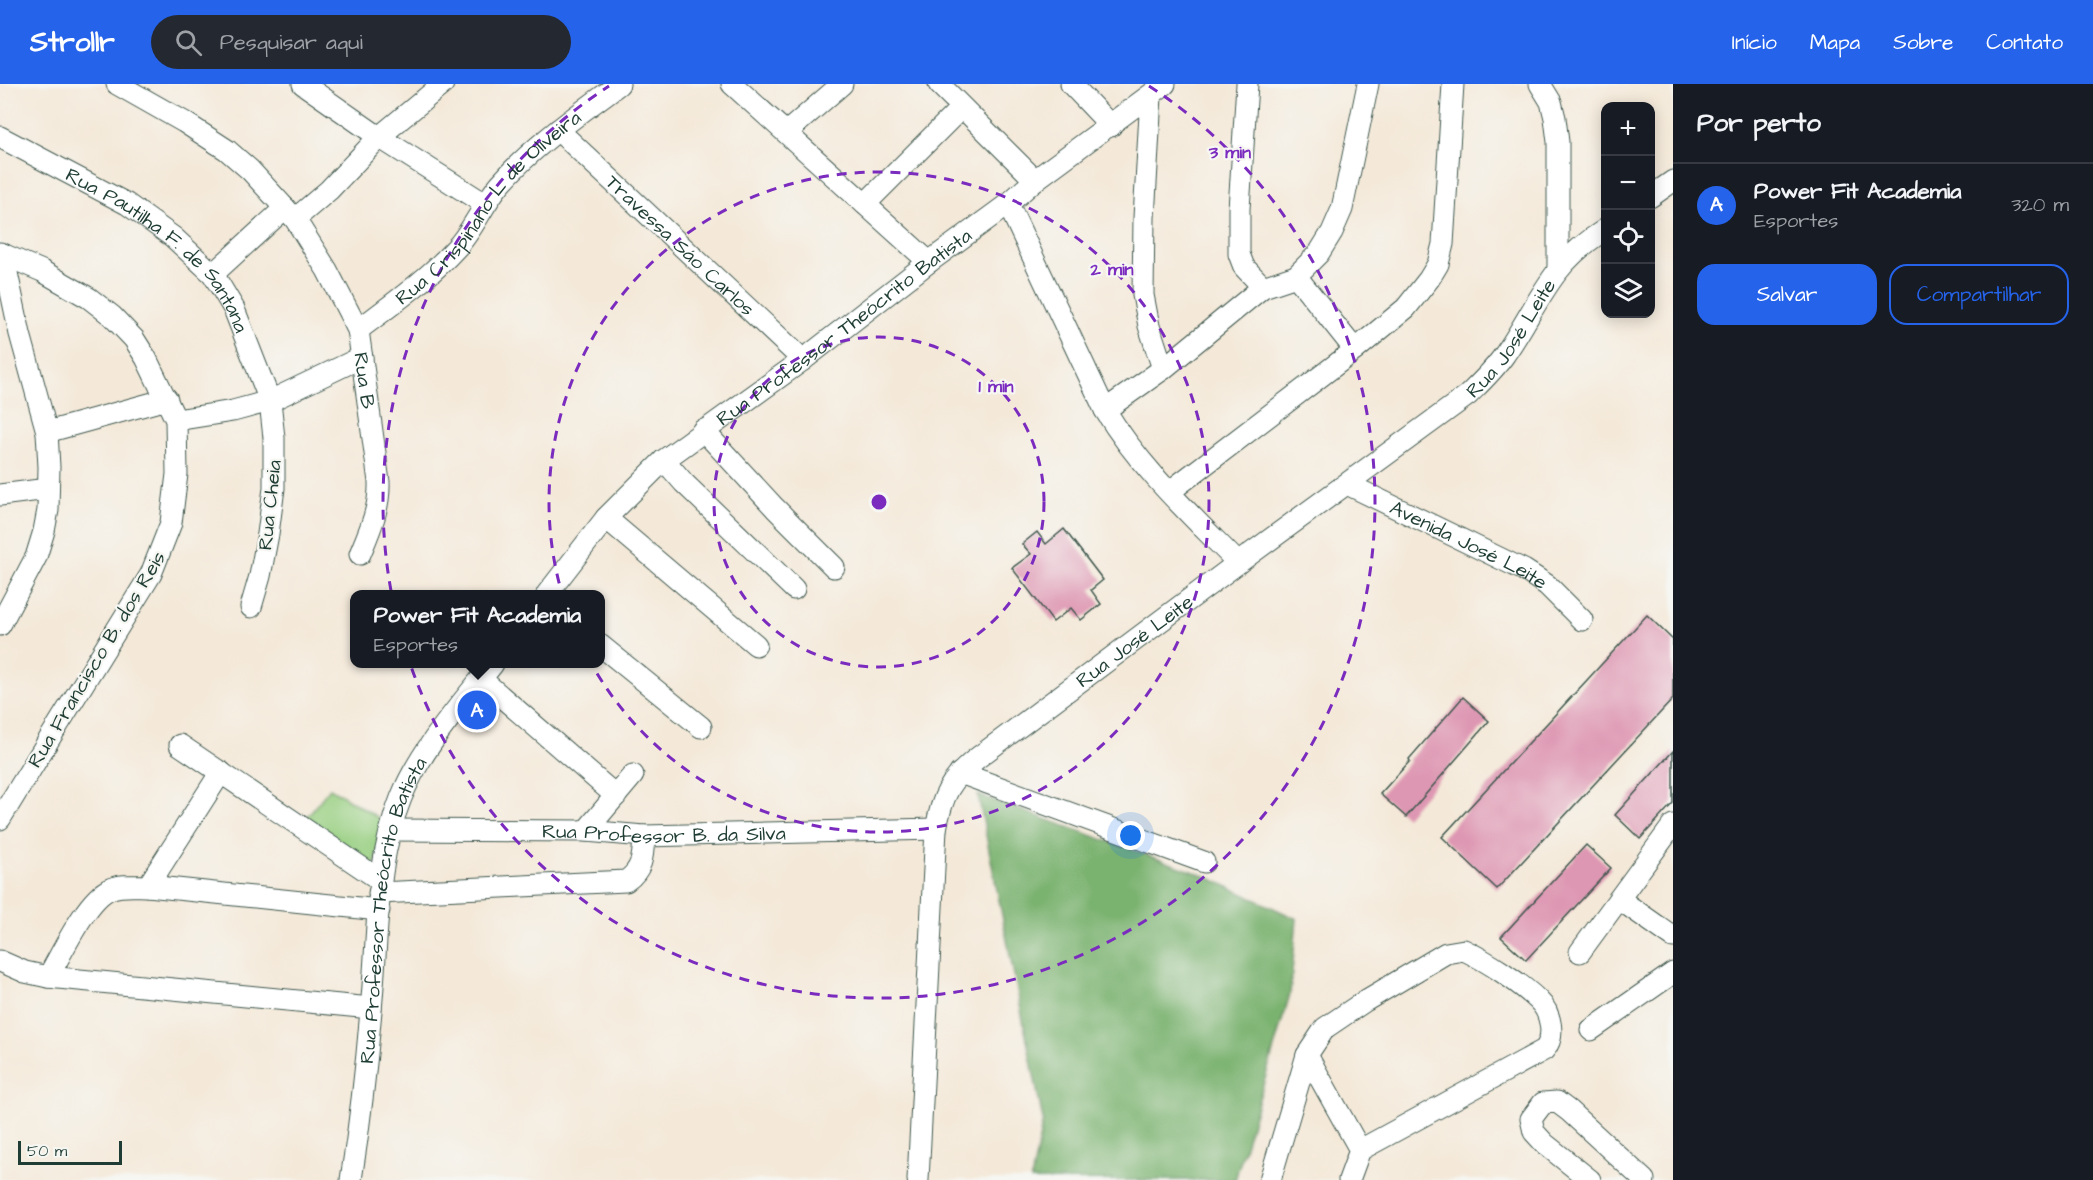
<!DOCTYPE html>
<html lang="pt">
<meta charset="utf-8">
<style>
:root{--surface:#171b24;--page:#242831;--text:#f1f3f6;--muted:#9ea1a6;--line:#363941;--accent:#2563eb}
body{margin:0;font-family:"Architects Daughter",sans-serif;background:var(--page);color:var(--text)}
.controls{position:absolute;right:18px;top:18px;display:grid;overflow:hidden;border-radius:12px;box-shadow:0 3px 15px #0003}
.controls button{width:54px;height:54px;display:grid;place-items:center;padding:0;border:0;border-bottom:2px solid var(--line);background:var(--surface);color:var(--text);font:30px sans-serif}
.scale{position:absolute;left:18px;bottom:15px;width:104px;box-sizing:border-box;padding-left:6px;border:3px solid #1f3d34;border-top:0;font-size:16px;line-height:21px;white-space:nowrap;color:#1f3d34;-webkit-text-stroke:4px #f6f6f2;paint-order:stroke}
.you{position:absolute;left:1131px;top:752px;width:21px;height:21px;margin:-15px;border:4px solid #fff;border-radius:50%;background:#1a73e8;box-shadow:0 0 0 9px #1a73e833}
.badge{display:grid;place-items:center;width:39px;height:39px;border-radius:50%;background:var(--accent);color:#fff;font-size:20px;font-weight:700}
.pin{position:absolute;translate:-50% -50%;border:3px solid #fff;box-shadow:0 2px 6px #0006}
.popup{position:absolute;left:350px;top:506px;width:255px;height:78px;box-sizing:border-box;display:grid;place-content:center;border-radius:12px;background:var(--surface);filter:drop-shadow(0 2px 4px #0005);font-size:20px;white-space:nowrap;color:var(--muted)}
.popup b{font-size:22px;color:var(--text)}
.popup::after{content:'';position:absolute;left:50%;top:100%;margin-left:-12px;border:12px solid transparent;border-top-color:var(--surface)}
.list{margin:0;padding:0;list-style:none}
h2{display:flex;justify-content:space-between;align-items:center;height:78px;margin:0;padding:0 24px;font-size:26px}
h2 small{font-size:20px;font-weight:400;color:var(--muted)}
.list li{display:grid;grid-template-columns:39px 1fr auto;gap:18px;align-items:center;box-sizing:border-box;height:84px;padding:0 24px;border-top:2px solid var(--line)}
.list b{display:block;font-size:22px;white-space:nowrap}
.list p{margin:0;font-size:20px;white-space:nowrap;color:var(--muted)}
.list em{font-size:20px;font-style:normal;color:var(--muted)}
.actions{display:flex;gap:12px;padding:18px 24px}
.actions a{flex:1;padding:14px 0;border:2px solid var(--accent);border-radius:18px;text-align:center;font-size:21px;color:var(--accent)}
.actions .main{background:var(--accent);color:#fff}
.icon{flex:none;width:33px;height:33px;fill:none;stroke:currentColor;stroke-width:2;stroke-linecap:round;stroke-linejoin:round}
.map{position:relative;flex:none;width:1673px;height:1096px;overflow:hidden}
header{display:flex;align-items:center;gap:36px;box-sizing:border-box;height:84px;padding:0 30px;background:var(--accent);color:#fff}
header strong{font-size:28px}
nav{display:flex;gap:33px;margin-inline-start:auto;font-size:21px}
.search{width:420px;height:54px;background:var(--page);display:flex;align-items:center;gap:15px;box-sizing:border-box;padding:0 21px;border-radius:33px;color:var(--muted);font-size:22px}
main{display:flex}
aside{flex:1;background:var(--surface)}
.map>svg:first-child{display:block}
</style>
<header>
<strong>Strollr</strong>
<div class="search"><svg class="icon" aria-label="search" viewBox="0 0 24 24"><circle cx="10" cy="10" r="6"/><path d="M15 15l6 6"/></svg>Pesquisar aqui</div>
<nav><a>Início</a><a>Mapa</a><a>Sobre</a><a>Contato</a></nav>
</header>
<main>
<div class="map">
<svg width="1673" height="1096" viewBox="0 0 1673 1096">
<rect width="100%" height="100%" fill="#f6f6f2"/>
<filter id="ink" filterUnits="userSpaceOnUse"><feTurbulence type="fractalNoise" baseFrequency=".0167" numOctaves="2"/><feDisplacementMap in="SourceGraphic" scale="12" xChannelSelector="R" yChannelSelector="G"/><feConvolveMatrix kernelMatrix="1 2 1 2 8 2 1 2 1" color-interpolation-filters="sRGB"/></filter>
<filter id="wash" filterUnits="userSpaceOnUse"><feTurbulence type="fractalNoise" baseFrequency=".008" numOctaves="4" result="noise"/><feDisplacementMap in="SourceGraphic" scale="24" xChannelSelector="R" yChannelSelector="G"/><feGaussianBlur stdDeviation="1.35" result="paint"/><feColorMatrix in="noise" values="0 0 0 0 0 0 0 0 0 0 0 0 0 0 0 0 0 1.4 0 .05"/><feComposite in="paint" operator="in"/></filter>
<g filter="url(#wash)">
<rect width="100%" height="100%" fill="#f4e9d9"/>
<path fill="#98cf81" stroke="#5c865a" stroke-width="1.5" d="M330,704l55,34 -11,45 -69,-48z"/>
<path fill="#7ab26f" stroke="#4c7852" stroke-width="1.5" d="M978,711l225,80 94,44 -7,75 -55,186h-204l12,-60z"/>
<g id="blocks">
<path fill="#de97b2" d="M1064,445l39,51 -12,10 10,14 -20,16 -10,-12 -18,14 -41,-54 19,-14 -9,-10 15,-12 9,12z
M1647,531l26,25v59l-176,190 -55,-52z
M1463,613l26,24 -83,96 -26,-23 30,-33 -1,-2z
M1673,667v52l-33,36 -25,-24z
M1586,761l25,23 -85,92 -25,-23z"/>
</g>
</g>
<g filter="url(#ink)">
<use href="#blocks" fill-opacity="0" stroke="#3f574d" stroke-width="1.5"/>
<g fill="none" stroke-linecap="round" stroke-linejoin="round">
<defs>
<g id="minor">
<path id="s1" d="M117,0l67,38 43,28 23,20 45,49 32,51 31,60 21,152c1,26 -9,48 -19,72"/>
<path d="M303,0l76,53 106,67"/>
<path d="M732,0l197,178"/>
<path d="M939,0l96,96"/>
<path d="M1071,0l40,42"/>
<path d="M1247,0l-8,125v45l5,13 19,20"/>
<path d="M1540,0l11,18 4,16 3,24v128"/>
<path d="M1151,12l-7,122 -1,77 6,31 14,43"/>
<path id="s2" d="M558,46l245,230"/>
<path d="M787,48l55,-48"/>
<path id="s3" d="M0,53l127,67 46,33 40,37 21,35 36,92 4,37v50l-6,46 -8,42 -9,31"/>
<path d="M1650,113l23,-16"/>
<path d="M865,120l96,-96"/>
<path d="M1008,120l97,206c35,58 86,105 133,153"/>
<path d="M295,135l34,-29 50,-53 64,-53"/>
<path d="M0,169l42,18 47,27 23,18 22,23 12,19 30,62 1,54 -6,49 -20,51 -151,245"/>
<path d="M213,190l72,-66"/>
<path d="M1296,192l59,74"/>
<path id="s4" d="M358,246c33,-25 69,-50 98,-82 18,-19 27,-44 44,-64 34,-39 78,-69 119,-100"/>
<path d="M1105,326l58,-41 100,-82 33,-11 23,-23 13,-21 10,-23 26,-125"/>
<path d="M176,336l57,-9 37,-10 92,-44"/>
<path d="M703,346l72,78 59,59"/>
<path d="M47,348l120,-33"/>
<path d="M664,376l20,23 110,106"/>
<path id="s5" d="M1347,400l177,86 23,15 35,35"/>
<path d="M1169,408l186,-142 51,-42 23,-29 9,-15 5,-20 10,-160"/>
<path d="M0,411l48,-6"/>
<path d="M606,434l150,127"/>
<path id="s6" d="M547,510l59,-76 58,-58 139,-100 126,-98 79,-58 27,-24 130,-96"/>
<path d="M0,541l36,-68 8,-26 4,-21 1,-43 -2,-35 -27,-98 -17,-80"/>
<path d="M600,561l101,82"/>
<path d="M481,595l135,117"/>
<path d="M180,661l200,135"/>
<path d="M960,689l244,89"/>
<path id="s7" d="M391,746l195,1 58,5 292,-7"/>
<path d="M586,747l47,-56"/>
<path d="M148,802l73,-114"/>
<path d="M379,809l247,-12c17,-12 17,-25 18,-45"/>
<path d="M1619,815l54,38"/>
<path d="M1580,868l93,-127"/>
<path d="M0,877l25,11 23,5 323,31"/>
<path d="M48,893c13,-22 39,-79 62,-88 11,-5 26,-3 38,-3l231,24"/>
<path d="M1591,946l82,-57"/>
<path d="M1307,971l53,95"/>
<path id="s8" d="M351,1096c10,-64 17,-129 22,-194 5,-63 4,-129 28,-188 19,-48 60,-94 92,-134"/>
<path id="s9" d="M918,1096l18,-351c6,-33 14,-49 40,-70l262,-196 230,-168c13,-13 27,-26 37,-41 19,-27 32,-56 52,-82 14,-18 30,-31 49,-43"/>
<path d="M1270,1096l37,-125 18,-27 40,-27 81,-48 18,-3c23,11 55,32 74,50 13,12 18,37 6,50l-184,100 -11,30"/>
<path d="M1590,1096l-45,-36 -11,-12 -3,-13 12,-16 14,-1 12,9 75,69"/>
</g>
</defs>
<use href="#minor" stroke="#3f574d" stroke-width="23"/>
<use href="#minor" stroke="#fff" stroke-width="21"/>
</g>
</g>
<g fill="none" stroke="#7b2cbf" stroke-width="3" stroke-dasharray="10 8">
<circle cx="879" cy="418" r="165"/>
<circle cx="879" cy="418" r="330"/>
<path d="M1149 2A496 496 0 1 1 609 2"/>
</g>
<g text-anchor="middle" stroke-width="4.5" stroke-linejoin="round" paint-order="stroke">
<g font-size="20" fill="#1f3d34" stroke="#f6f6f2">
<text dy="7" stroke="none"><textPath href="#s4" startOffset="180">Rua Crispinano L de Oliveira</textPath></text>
<text dy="7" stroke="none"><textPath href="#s2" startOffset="168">Travessa Sáo Carlos</textPath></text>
<text dy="7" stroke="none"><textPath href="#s3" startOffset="198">Rua Pautilha F. de Santana</textPath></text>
<text dy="7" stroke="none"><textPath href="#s6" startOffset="402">Rua Professor Theócrito Batista</textPath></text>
<text dy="7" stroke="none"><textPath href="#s9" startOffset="1118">Rua José Leite</textPath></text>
<text dy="7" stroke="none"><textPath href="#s1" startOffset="404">Rua B</textPath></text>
<text transform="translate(269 421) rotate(-84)" y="7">Rua Cheia</text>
<text dy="7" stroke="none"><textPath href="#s5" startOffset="136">Avenida José Leite</textPath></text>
<text dy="7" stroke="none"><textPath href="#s9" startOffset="632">Rua José Leite</textPath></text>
<text transform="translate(96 575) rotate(-59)" y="7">Rua Francisco B. dos Reis</text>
<text dy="7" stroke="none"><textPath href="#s7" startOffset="273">Rua Professor B. da Silva</textPath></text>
<text dy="7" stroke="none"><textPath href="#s8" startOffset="274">Rua Professor Theócrito Batista</textPath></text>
</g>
</g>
<circle cx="879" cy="418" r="9" fill="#7b2cbf" stroke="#f6f6f2" stroke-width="3"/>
<g font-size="18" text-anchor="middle" font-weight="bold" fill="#7b2cbf" stroke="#f6f6f2" stroke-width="4.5" stroke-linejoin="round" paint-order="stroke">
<text x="1230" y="74">3 min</text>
<text x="1112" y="191">2 min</text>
<text x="996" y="308">1 min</text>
</g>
</svg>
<div class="controls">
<button>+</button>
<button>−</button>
<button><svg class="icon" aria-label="locate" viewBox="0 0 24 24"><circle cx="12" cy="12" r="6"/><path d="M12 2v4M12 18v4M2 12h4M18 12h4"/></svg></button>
<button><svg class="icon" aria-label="layers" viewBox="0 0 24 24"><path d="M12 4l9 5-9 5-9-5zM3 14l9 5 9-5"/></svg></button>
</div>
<div class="scale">50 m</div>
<div class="you"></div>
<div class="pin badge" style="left:477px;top:626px">A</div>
<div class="popup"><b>Power Fit Academia</b>Esportes</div>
</div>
<aside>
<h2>Por perto<small></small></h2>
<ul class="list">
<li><span class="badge">A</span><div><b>Power Fit Academia</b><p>Esportes</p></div><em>320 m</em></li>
</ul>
<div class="actions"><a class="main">Salvar</a><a>Compartilhar</a></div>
</aside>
</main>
